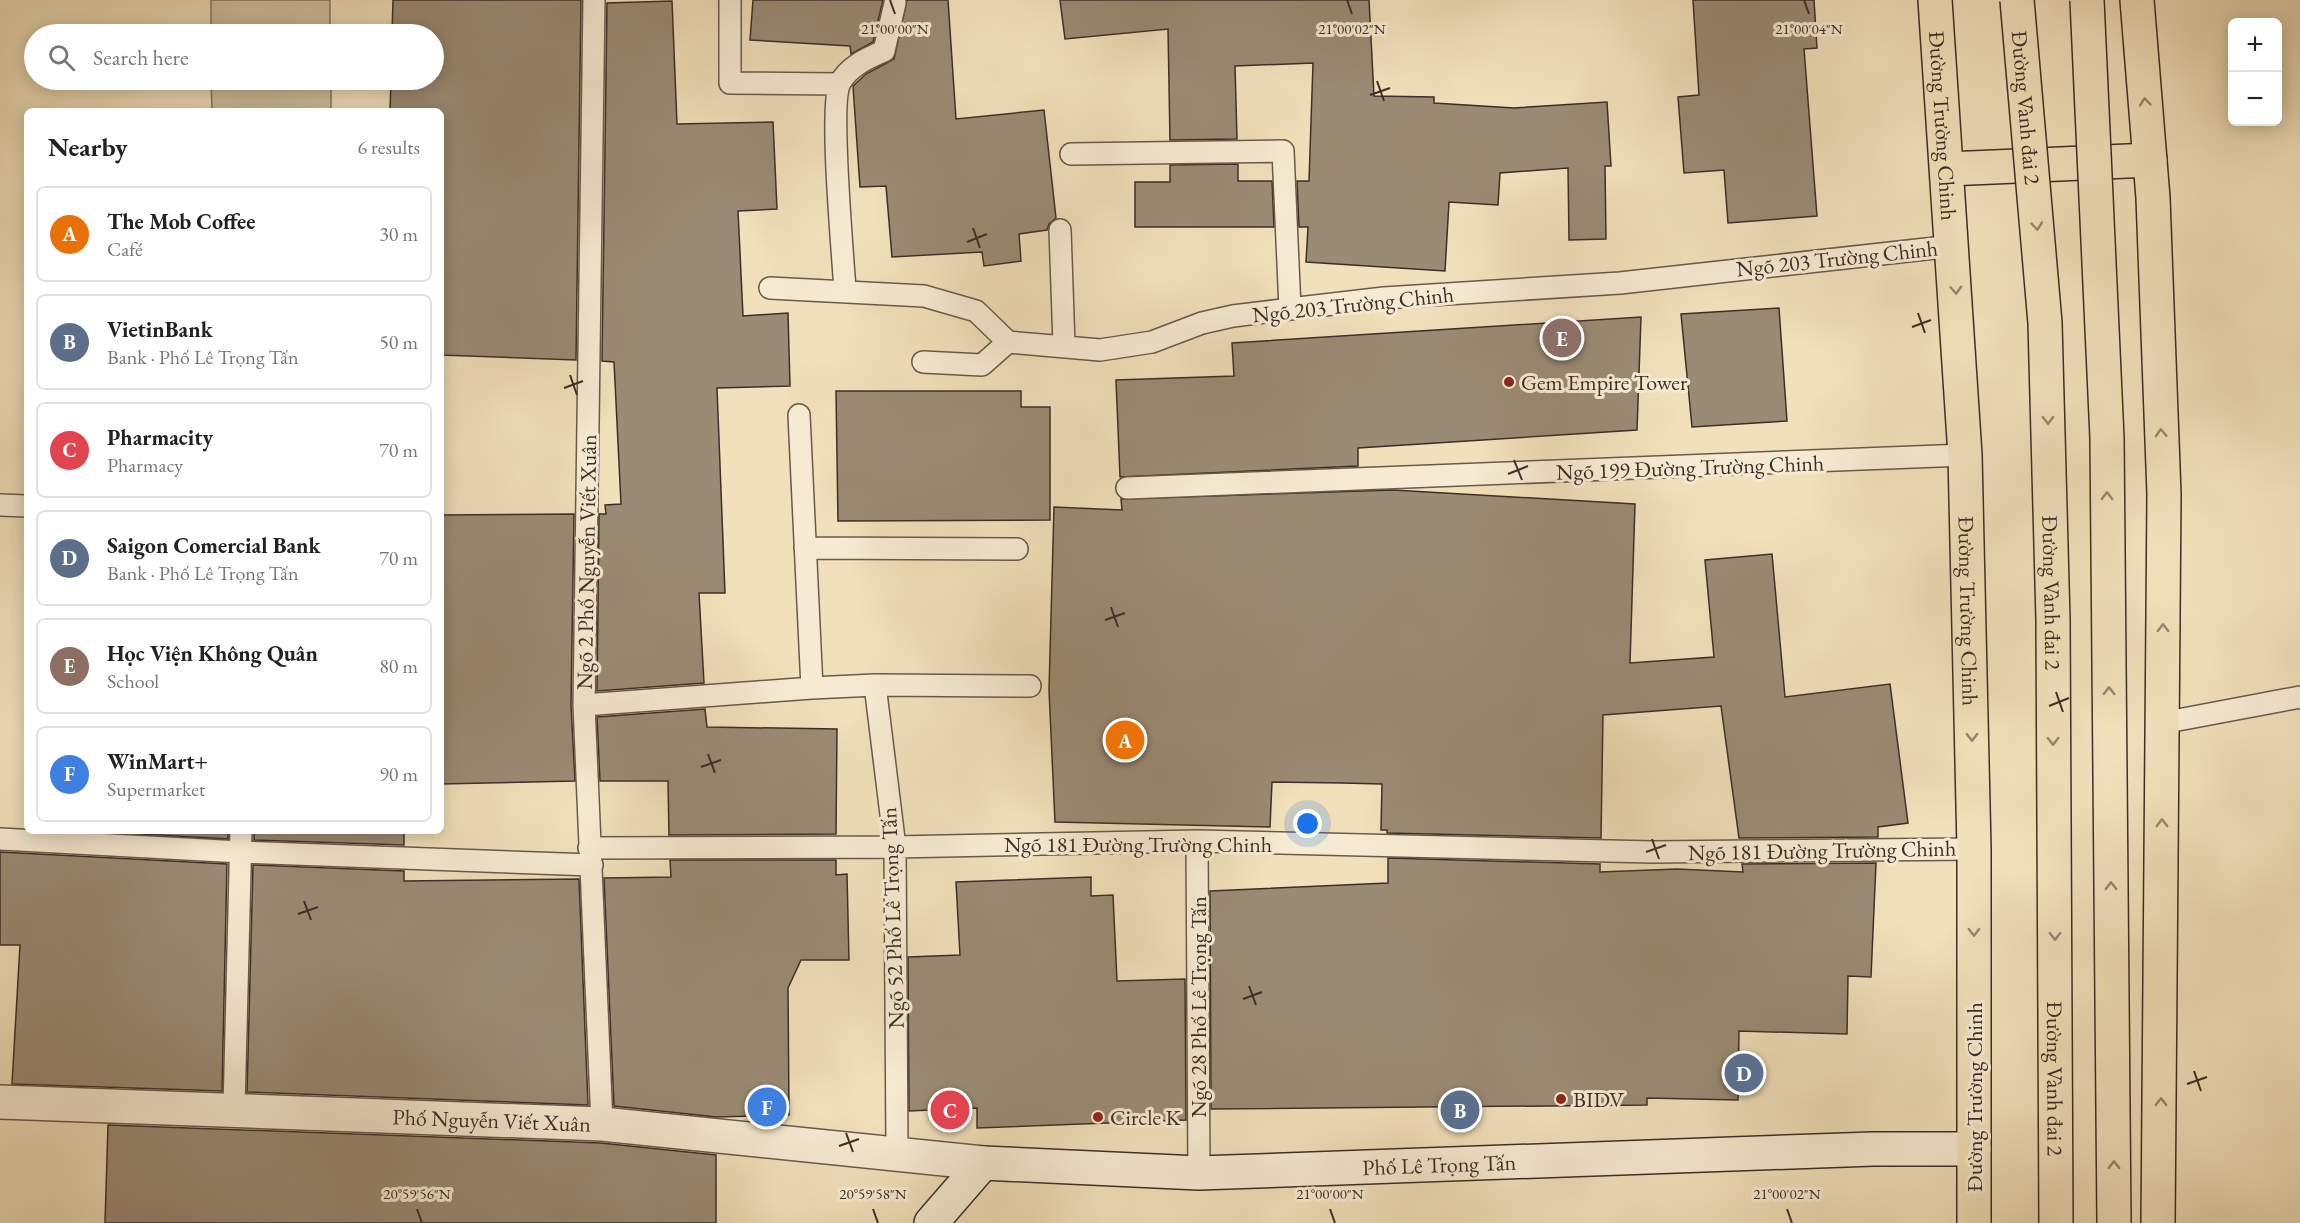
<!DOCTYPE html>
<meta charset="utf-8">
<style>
:root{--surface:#fff;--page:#f2f2f2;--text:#222;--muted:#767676;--line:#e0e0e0;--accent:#ea580c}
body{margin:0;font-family:"EB Garamond",serif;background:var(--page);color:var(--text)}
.controls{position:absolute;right:18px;top:18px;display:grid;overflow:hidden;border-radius:9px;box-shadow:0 3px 15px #0003}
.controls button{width:54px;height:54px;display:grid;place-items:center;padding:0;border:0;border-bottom:2px solid var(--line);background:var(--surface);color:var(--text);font:30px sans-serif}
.you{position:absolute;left:1308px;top:824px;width:21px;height:21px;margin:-15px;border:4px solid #fff;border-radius:50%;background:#1a73e8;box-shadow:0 0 0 9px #1a73e833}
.badge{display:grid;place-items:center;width:39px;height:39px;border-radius:50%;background:var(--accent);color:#fff;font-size:20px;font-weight:700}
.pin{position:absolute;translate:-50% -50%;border:3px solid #fff;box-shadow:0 2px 6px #0006}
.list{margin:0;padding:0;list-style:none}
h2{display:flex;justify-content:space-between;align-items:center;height:78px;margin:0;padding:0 24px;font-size:26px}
h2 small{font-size:20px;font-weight:400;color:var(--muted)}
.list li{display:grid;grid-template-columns:39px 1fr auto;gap:18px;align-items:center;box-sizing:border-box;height:96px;margin:0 12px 12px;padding:0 12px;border:2px solid var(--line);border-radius:9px}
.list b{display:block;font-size:22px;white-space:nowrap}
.list p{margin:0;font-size:20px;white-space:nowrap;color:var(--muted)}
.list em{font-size:20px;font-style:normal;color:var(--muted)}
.icon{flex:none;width:33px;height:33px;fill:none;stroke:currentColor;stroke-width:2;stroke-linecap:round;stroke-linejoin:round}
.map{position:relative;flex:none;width:2300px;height:1223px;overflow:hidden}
.search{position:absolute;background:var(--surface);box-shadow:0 3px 15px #0003;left:24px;top:24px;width:420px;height:66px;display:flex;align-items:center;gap:15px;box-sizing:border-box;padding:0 21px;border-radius:33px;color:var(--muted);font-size:22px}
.panel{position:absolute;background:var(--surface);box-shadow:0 3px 15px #0003;left:24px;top:108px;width:420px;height:726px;border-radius:9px}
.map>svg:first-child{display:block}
</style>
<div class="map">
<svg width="2300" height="1223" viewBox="0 0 2300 1223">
<rect width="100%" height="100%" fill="#f1e0ba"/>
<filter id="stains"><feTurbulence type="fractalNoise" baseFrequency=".00333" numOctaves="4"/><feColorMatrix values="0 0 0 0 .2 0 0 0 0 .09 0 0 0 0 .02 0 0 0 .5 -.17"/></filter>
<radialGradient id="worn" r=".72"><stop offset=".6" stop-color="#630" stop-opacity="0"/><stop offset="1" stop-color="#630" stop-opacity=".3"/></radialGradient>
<path fill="#d2c2a1" stroke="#877864" stroke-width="1.5" d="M211,0h119v34h-119z
M211,80h120v31h-119z"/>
<path fill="#9a8b74" stroke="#3c2e28" stroke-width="1.5" d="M393,0h188l-5,360 -135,-5v-244h-51l1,-31h43v-46h-42z
M753,0h130l-10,42 -22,12 -1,-8 -100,-6z
M907,0h41l8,119 88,-9 12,108 -7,6 -2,6 -28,4 2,27 -37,5 -2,-14 -90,5 -6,-71 -26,1 -7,-101 13,-12 28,-15z
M1060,0h309l5,96 60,1v6l80,5 93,-6 4,64h-6l1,73 -37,1 -1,-72 -68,5 -2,32 -49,-3 -4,69 -139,-9 2,-35h-9l-2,-46h12l4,-118 -78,3 2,73 -67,1 -2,-111 -103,10z
M1693,0h121l3,48 -13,1 13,167 -89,7 -4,-53 -40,3 -6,-76 21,-2z
M672,1l5,123 96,-2 4,87 -39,2 5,105 45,-3 2,73 -73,2 8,205h-26l5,90 -107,8 2,-177h7l-1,-9 16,-1 -7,-142 -12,-1 5,-358z
M1238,164v17h34l2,46h-139v-45h35v-17z
M1779,308l8,113 -95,6 -11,-113z
M1641,317l-4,113 -279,18v18l-238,11 -4,-97 118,-4 -2,-33z
M836,391h185v16h29v113l-212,1z
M1393,490l242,14 -5,159 84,-6 -9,-97 67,-6 13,143 105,-13 18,139 -30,4v10l-139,1 -18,-132 -118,9 -2,123 -214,-5v-3h-6l1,-46 -40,-1 -70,-1 -2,45 -215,-5 -6,-132 5,-183 68,3 -1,-11z
M574,514l-3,191 4,76 -134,3v-269z
M705,709l2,18 130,2 -1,105 -167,1 -1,-54h-68l-3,-64z
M88,831h140v8z
M254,831h150v14l-150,-5z
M0,852l227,12 -5,227 -210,-7 8,-139h-20z
M1388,858l212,6v8l77,-3 66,3 -1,-8 134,-1 -5,114 -23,-1 -1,58 -108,-3 -1,69 -91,-2v7l-436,4 -1,-218 178,-8z
M670,860h166v15l11,-1 2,86h-48l-13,28 1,127 -73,2 -102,-11 -10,-228 67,-1z
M253,865l151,6v10l175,-2 9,226 -341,-13z
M1091,877v19l22,-1 4,86 68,-2 1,141 -209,8v-20l-68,3 -1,-154 52,-2 -4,-73z
M108,1125l493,18 115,12v68h-611z"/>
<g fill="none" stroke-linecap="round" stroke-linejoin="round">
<defs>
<path id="lane" d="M594,0l-10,705 18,419
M730,0v83l109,1
M1071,154l212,-3 7,158
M1060,230l4,115
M770,288l154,8 52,15 32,31 92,8 52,-8 50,-19 31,-7 57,-7 94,-11 236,-15 333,-37
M845,290c-2,-33 -16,-186 -5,-207 9,-17 28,-25 44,-32l11,-48
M923,362l59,3 26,-23
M799,415l13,273 63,-3 20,162 2,305
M1127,488l838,-33
M0,505l27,1
M805,548l212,1
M875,685l155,1
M584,705l228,-17
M2162,723l138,-26
M0,839l241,13 351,13
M1197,841l2,332
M589,848l306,-1 302,-6 455,11 322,-3
M234,1109l7,-278"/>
<g id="street">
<path id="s1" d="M0,1102l602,22 381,39"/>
</g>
<g id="secondary">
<path id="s2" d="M931,1223l52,-60 216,10 674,-24h101"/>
</g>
<g id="primary">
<path id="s3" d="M1935,0l30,455 9,394v374"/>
<path d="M2137,0l16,198 11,296 -6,729"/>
<path d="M1947,169l203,-9"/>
</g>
</defs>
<use href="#lane" stroke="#695a4c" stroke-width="24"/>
<use href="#street" stroke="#695a4c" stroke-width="36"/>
<use href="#secondary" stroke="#3c2e28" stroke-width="36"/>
<use href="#primary" stroke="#3c2e28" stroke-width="36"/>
<use href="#lane" stroke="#f6ebd2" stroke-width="21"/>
<use href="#street" stroke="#f6ebd2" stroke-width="33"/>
<use href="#secondary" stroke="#f6ebd2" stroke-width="33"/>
<use href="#primary" stroke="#f1e0ba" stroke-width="33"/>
<defs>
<g id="highway-bridge">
<path id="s4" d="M2017,0l28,323 8,297 3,603"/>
<path d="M2087,0l20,438 7,785"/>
</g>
</defs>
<use href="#highway-bridge" stroke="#3c2e28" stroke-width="36" stroke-linecap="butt"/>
<use href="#highway-bridge" stroke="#f1e0ba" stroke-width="33"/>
</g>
<defs><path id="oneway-chevron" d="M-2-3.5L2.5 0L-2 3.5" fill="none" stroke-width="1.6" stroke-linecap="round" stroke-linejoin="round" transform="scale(1.5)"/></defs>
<g stroke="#968771">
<use href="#oneway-chevron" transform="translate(2145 102) rotate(-95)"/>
<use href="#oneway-chevron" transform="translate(2037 226) rotate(85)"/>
<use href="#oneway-chevron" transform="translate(1956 290) rotate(87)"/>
<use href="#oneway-chevron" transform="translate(2048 420) rotate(89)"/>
<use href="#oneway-chevron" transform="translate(2161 433) rotate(-92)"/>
<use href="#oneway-chevron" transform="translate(2107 496) rotate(-91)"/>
<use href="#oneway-chevron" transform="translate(2163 628) rotate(-90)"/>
<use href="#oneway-chevron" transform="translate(2109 691) rotate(-91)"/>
<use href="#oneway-chevron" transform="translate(1972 737) rotate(89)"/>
<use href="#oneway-chevron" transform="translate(2053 741) rotate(90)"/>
<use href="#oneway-chevron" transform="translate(2162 823) rotate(-90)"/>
<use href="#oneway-chevron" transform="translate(2111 886) rotate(-91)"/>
<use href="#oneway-chevron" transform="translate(1974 932) rotate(90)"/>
<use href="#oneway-chevron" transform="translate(2055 936) rotate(90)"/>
<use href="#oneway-chevron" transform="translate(2161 1102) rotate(-90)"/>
<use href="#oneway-chevron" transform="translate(2114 1165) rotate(-91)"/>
</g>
<path fill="none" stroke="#3c2e28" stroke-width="2" d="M890,0l5,14M1347,0l5,14M1804,0l5,14M1377,81l7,20M1370,95l20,-7M973,228l7,20M967,242l20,-8M1918,313l7,20M1912,327l19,-7M570,375l7,20M564,388l19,-7M1514,460l8,20M1508,474l20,-8M1111,607l7,20M1105,620l20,-7M2056,692l7,20M2049,706l20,-8M708,754l7,19M701,767l20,-7M1652,839l7,20M1646,852l20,-7M304,901l7,19M298,914l20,-7M1249,986l7,19M1243,999l19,-7M2194,1071l7,20M2187,1084l20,-7M846,1133l7,19M839,1146l20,-7M417,1209l5,14M873,1209l5,14M1330,1209l5,14M1787,1209l5,14"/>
<g fill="#8f2418" stroke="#f6ebd2" stroke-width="2">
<circle cx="1509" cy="382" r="6"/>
<circle cx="1561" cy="1099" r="6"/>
<circle cx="1098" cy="1117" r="6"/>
</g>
<g text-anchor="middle" stroke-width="6" stroke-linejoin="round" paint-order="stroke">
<g font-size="22" fill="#3c2e28" stroke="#f6ebd2">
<text dy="8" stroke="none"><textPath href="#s4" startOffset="108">Đường Vành đai 2</textPath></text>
<text dy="8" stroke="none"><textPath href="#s3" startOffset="126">Đường Trường Chinh</textPath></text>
<text transform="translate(1837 258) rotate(-6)" y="8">Ngõ 203 Trường Chinh</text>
<text transform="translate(1353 304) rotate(-6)" y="8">Ngõ 203 Trường Chinh</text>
<text transform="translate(1690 467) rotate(-2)" y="8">Ngõ 199 Đường Trường Chinh</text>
<text transform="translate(586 562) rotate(-89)" y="8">Ngõ 2 Phố Nguyễn Viết Xuân</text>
<text dy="8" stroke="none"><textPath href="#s4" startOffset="594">Đường Vành đai 2</textPath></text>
<text dy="8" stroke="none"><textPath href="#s3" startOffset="612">Đường Trường Chinh</textPath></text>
<text x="1138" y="852">Ngõ 181 Đường Trường Chinh</text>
<text transform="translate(1822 850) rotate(-1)" y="8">Ngõ 181 Đường Trường Chinh</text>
<text transform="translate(892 918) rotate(-92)" y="8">Ngõ 52 Phố Lê Trọng Tấn</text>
<text transform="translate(1198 1007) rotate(-90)" y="8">Ngõ 28 Phố Lê Trọng Tấn</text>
<text dy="8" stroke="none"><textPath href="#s4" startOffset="1080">Đường Vành đai 2</textPath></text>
<text transform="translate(1974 1097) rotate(-90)" y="8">Đường Trường Chinh</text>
<text dy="8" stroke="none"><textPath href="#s1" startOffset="492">Phố Nguyễn Viết Xuân</textPath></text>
<text dy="8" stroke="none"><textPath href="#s2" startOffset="536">Phố Lê Trọng Tấn</textPath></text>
</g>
<g font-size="22" fill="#3c2e28" stroke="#f6ebd2" text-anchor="start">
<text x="1521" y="390">Gem Empire Tower</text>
<text x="1573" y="1107">BIDV</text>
<text x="1110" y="1125">Circle K</text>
</g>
</g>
<g font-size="15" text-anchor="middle" fill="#3c2e28" stroke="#f6ebd2" stroke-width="6" stroke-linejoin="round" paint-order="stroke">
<text x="895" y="34">21°00'00"N</text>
<text x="1352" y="34">21°00'02"N</text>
<text x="1809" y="34">21°00'04"N</text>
<text x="417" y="1199">20°59'56"N</text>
<text x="873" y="1199">20°59'58"N</text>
<text x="1330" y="1199">21°00'00"N</text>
<text x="1787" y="1199">21°00'02"N</text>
</g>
<rect width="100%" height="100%" filter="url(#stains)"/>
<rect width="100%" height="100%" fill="url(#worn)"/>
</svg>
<div class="controls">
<button>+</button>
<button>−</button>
</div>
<div class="you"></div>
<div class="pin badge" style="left:1125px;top:740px;background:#e8710a">A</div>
<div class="pin badge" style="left:1460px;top:1110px;background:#5c6f8a">B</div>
<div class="pin badge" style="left:950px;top:1110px;background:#e0444e">C</div>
<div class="pin badge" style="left:1744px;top:1073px;background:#5c6f8a">D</div>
<div class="pin badge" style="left:1562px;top:338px;background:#8d6e63">E</div>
<div class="pin badge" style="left:767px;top:1107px;background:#3f7fe0">F</div>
<div class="search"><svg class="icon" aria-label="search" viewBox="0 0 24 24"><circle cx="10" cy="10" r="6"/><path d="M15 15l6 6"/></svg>Search here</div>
<section class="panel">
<h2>Nearby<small>6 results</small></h2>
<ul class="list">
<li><span class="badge" style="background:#e8710a">A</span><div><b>The Mob Coffee</b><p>Café</p></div><em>30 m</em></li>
<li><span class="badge" style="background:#5c6f8a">B</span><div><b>VietinBank</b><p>Bank · Phố Lê Trọng Tấn</p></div><em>50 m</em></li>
<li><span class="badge" style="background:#e0444e">C</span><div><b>Pharmacity</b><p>Pharmacy</p></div><em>70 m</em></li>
<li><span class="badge" style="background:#5c6f8a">D</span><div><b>Saigon Comercial Bank</b><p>Bank · Phố Lê Trọng Tấn</p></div><em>70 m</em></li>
<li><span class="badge" style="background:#8d6e63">E</span><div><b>Học Viện Không Quân</b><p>School</p></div><em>80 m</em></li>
<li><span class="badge" style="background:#3f7fe0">F</span><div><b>WinMart+</b><p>Supermarket</p></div><em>90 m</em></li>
</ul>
</section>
</div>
